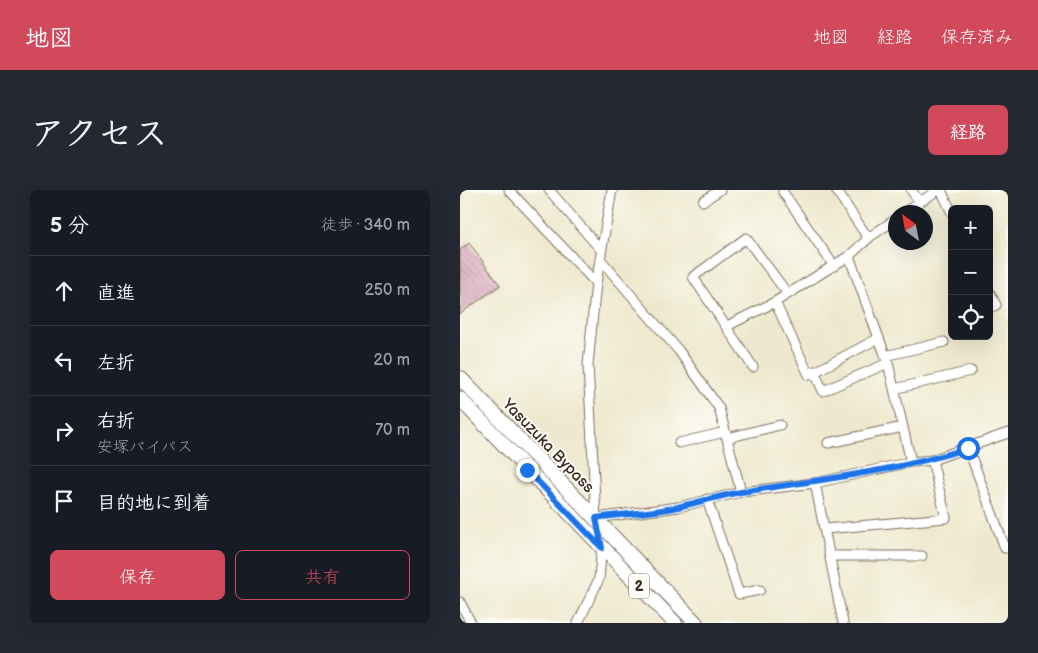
<!DOCTYPE html>
<html lang="ja">
<meta charset="utf-8">
<style>
:root{--surface:#171b24;--page:#242831;--text:#f1f3f6;--muted:#9ea1a6;--line:#363941;--accent:#d1495b}
body{margin:0;font-family:"Balsamiq Sans","Klee One",sans-serif;background:var(--page);color:var(--text)}
.controls{position:absolute;right:15px;top:15px;display:grid;overflow:hidden;border-radius:8px;box-shadow:0 5px 20px #0002}
.controls button{width:45px;height:45px;display:grid;place-items:center;padding:0;border:0;border-bottom:1px solid var(--line);background:var(--surface);color:var(--text);font:25px sans-serif}
.compass{position:absolute;left:428px;top:15px;width:45px;height:45px;border-radius:50%;background:var(--surface);box-shadow:0 5px 20px #0002;rotate:328deg}
.stop{position:absolute;width:15px;height:15px;margin:-11px;border:4px solid #1a73e8;border-radius:50%;background:#fff}
.stop.end{background:#1a73e8;border-color:#fff;box-shadow:0 1px 5px #0008}
.list{margin:0;padding:0;list-style:none}
h2{display:flex;justify-content:space-between;align-items:center;height:65px;margin:0;padding:0 20px;font-size:21px}
h2 small{font-size:16px;font-weight:400;color:var(--muted)}
.list li{display:grid;grid-template-columns:32px 1fr auto;gap:15px;align-items:center;box-sizing:border-box;height:70px;padding:0 20px;border-top:1px solid var(--line)}
.list b{display:block;font-size:19px;white-space:nowrap}
.list p{margin:0;font-size:16px;white-space:nowrap;color:var(--muted)}
.list em{font-size:16px;font-style:normal;color:var(--muted)}
.actions{display:flex;gap:10px;padding:15px 20px}
.actions a{flex:1;padding:11px 0;border:1px solid var(--accent);border-radius:8px;text-align:center;font-size:18px;color:var(--accent)}
.actions .main{background:var(--accent);color:#fff}
.icon{flex:none;width:28px;height:28px;fill:none;stroke:currentColor;stroke-width:2;stroke-linecap:round;stroke-linejoin:round}
.map{position:relative;flex:none;width:548px;height:433px;overflow:hidden;border-radius:8px}
header{display:flex;align-items:center;gap:30px;box-sizing:border-box;height:70px;padding:0 25px;background:var(--accent);color:#fff}
header strong{font-size:24px}
nav{display:flex;gap:28px;margin-inline-start:auto;font-size:18px}
.intro{display:flex;align-items:center;justify-content:space-between;box-sizing:border-box;height:120px;padding:0 30px}
h1{margin:0;font-size:35px}
.button{padding:12px 22px;border-radius:8px;background:var(--accent);color:#fff;font-size:18px;font-weight:700}
main{display:flex;gap:30px;padding:0 30px}
aside{flex:1;background:var(--surface);border-radius:8px;box-shadow:0 5px 20px #0002}
.map>svg:first-child{display:block}
</style>
<header>
<strong>地図</strong>
<nav><a>地図</a><a>経路</a><a>保存済み</a></nav>
</header>
<div class="intro"><h1>アクセス</h1><a class="button">経路</a></div>
<main>
<aside>
<h2>5 分<small>徒歩 · 340 m</small></h2>
<ul class="list">
<li><svg class="icon" aria-label="ahead" viewBox="0 0 24 24"><path d="M12 20V5M6 11l6-6 6 6"/></svg><div><b>直進</b></div><em>250 m</em></li>
<li><svg class="icon" aria-label="left" viewBox="0 0 24 24"><path d="M17 20v-9H6M10 6l-5 5 5 5"/></svg><div><b>左折</b></div><em>20 m</em></li>
<li><svg class="icon" aria-label="right" viewBox="0 0 24 24"><path d="M7 20v-9h11M14 6l5 5-5 5"/></svg><div><b>右折</b><p>安塚バイパス</p></div><em>70 m</em></li>
<li><svg class="icon" aria-label="arrive" viewBox="0 0 24 24"><path d="M6 21V4h12l-3 4 3 4H6"/></svg><div><b>目的地に到着</b></div></li>
</ul>
<div class="actions"><a class="main">保存</a><a>共有</a></div>
</aside>
<div class="map">
<svg width="548" height="433" viewBox="0 0 548 433">
<defs>
<pattern id="building-back-hatch" width="6" height="6" patternUnits="userSpaceOnUse" patternTransform="scale(1.25)"><rect width="6" height="6" fill="#d9a9be"/><path d="M-1 5l2 2M0 0l6 6M5-1l2 2" fill="none" stroke="#b18a9a"/></pattern>
</defs>
<rect width="100%" height="100%" fill="#fdfcf7"/>
<filter id="ink" filterUnits="userSpaceOnUse"><feTurbulence type="fractalNoise" baseFrequency=".02" numOctaves="2"/><feDisplacementMap in="SourceGraphic" scale="10" xChannelSelector="R" yChannelSelector="G"/><feConvolveMatrix kernelMatrix="1 2 1 2 8 2 1 2 1" color-interpolation-filters="sRGB"/></filter>
<filter id="wash" filterUnits="userSpaceOnUse"><feTurbulence type="fractalNoise" baseFrequency=".0096" numOctaves="4" result="noise"/><feDisplacementMap in="SourceGraphic" scale="20" xChannelSelector="R" yChannelSelector="G"/><feGaussianBlur stdDeviation="1.12" result="paint"/><feColorMatrix in="noise" values="0 0 0 0 0 0 0 0 0 0 0 0 0 0 0 0 0 1.4 0 .05"/><feComposite in="paint" operator="in"/></filter>
<g filter="url(#wash)">
<rect width="100%" height="100%" fill="#eee9ce"/>
<g id="blocks">
<path fill="url(#building-back-hatch)" d="M9,53l31,42 -40,29v-64z"/>
</g>
</g>
<g filter="url(#ink)">
<use href="#blocks" fill-opacity="0" stroke="#7a6d5c" stroke-width="1"/>
<g fill="none" stroke-linecap="round" stroke-linejoin="round">
<defs>
<path id="minor" d="M49,0l87,93 16,-93
M89,0l52,60
M376,0l32,48
M451,0l9,12
M481,0l11,23
M323,2l51,74
M243,11l17,-11
M445,22l33,-22
M436,29l-25,17 -22,20 39,107 23,99
M141,70l78,91 40,57 22,84
M136,93l-8,82 8,154
M529,101l7,14 -7,3
M315,112l34,73 70,-37
M267,136l48,-24 74,-46
M425,166l59,-14
M293,177l-60,-90 53,-39 41,55
M354,181l9,20 65,-28
M434,199l77,-18
M267,248l53,-13
M219,253l46,-11
M368,253l75,-16
M508,258l37,100h3
M355,293l28,140
M247,309l32,95 21,-4
M136,328l82,-11 63,-15 74,-9 96,-21 21,-2 76,-27
M365,339l121,-11 -14,-58
M370,366h92
M0,412l11,21
M118,433l21,-44 3,-35"/>
<path id="primary" d="M0,188l236,245
M0,209l215,224"/>
</defs>
<use href="#minor" stroke="#7a6d5c" stroke-width="11"/>
<use href="#primary" stroke="#7a6d5c" stroke-width="16"/>
<use href="#minor" stroke="#fff" stroke-width="9"/>
<use href="#primary" stroke="#fff" stroke-width="14"/>
</g>
</g>
<g fill="none" stroke-linecap="round" stroke-linejoin="round" filter="url(#ink)">
<path stroke="#1a73e8" stroke-width="6" d="M67,280l75,78 -6,-30c27,-4 56,-5 82,-11 21,-5 42,-11 63,-15 76,-12 154,-20 227,-44"/>
</g>
<g text-anchor="middle" stroke-width="4" stroke-linejoin="round" paint-order="stroke">
<rect fill="#fdfcf7" stroke="#75695f" stroke-width="1" x="169" y="383.5" width="20" height="25" rx="4"/>
<g font-size="15" font-weight="bold" fill="#3b2a1e">
<text x="179" y="401">2</text>
</g>
<g font-size="16" fill="#3b2a1e" stroke="#fdfcf7">
<text transform="translate(89 255) rotate(46)" y="6">Yasuzuka Bypass</text>
</g>
</g>
</svg>
<div class="controls">
<button>+</button>
<button>−</button>
<button><svg class="icon" aria-label="locate" viewBox="0 0 24 24"><circle cx="12" cy="12" r="6"/><path d="M12 2v4M12 18v4M2 12h4M18 12h4"/></svg></button>
</div>
<svg class="compass" viewBox="-18 -18 36 36"><path d="M0-13l5 13h-10z" fill="#e53935"/><path d="M0 13l5-13h-10z" fill="#9ea1a6"/></svg>
<div class="stop" style="left:508px;top:258px"></div>
<div class="stop end" style="left:67px;top:280px"></div>
</div>
</main>
